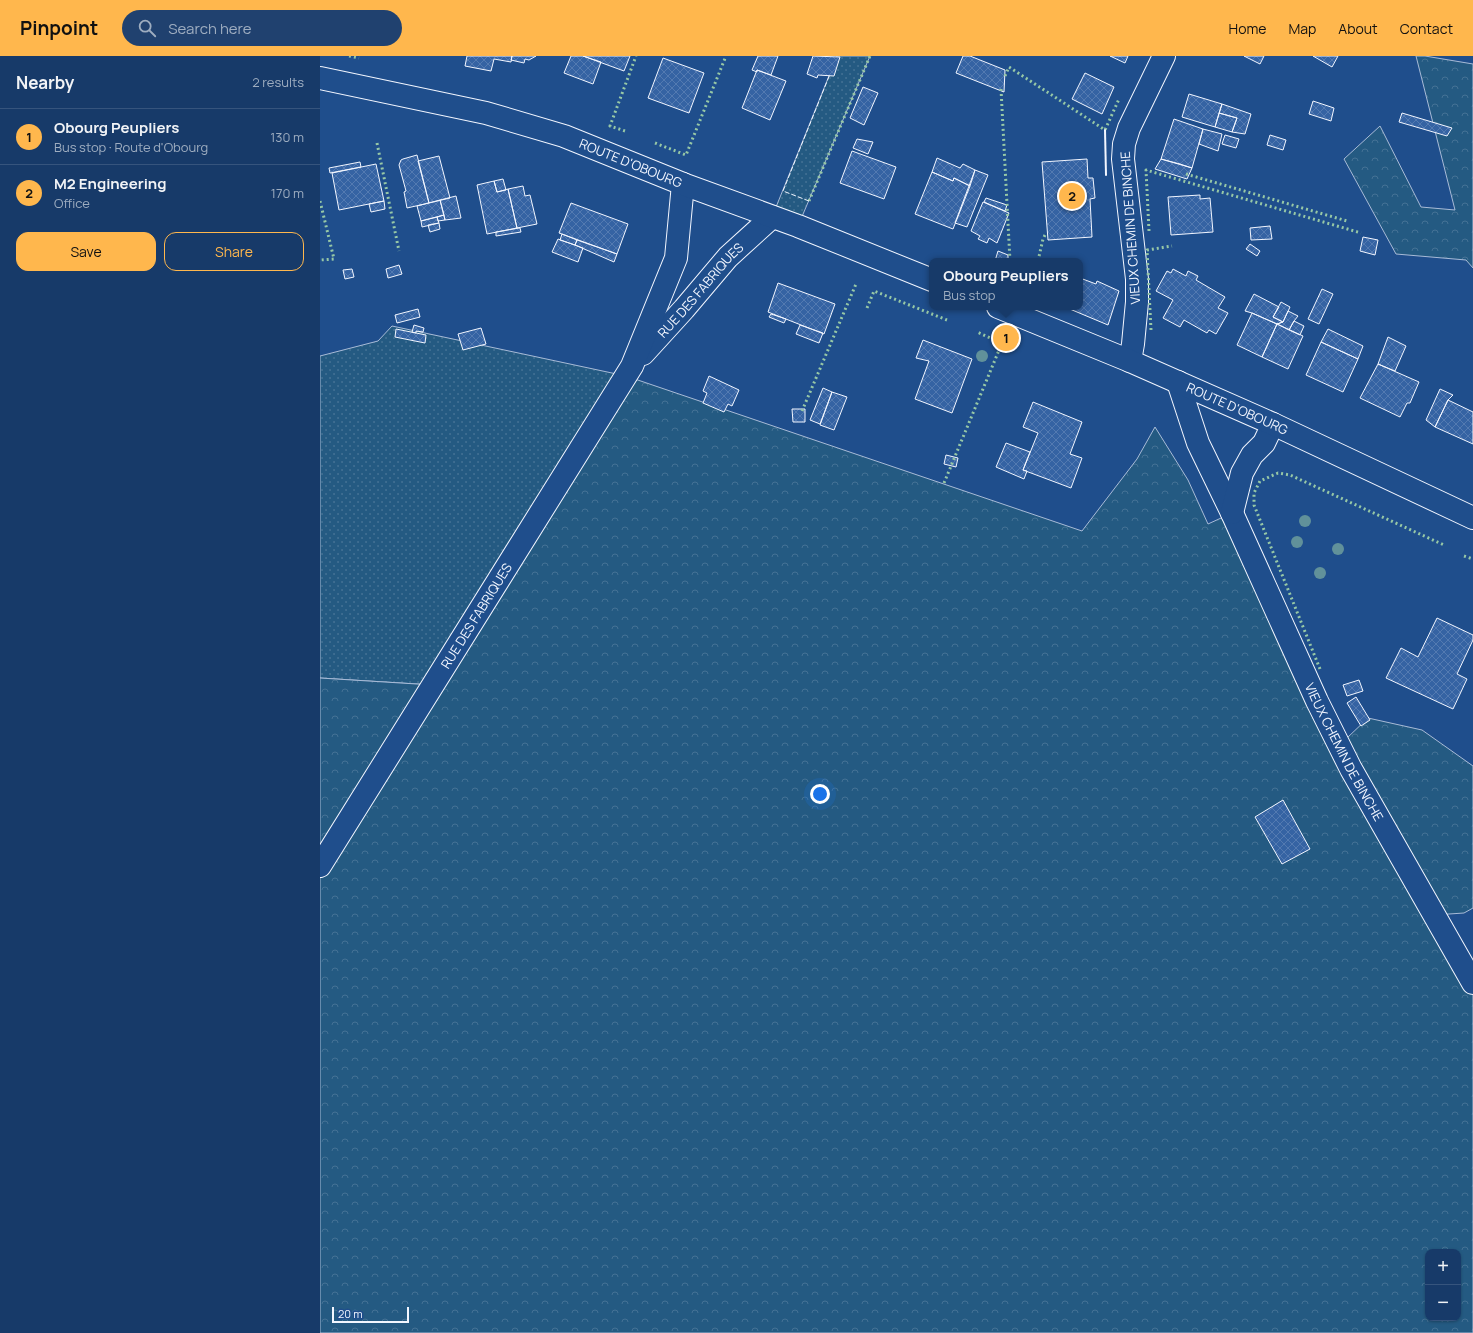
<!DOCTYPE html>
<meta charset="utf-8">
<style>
:root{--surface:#173a69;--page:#20416f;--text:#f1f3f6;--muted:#9eadc0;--line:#36547d;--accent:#ffb74d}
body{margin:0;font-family:Manrope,sans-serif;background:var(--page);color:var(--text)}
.controls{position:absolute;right:12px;bottom:12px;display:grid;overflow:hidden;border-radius:8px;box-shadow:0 1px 3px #0004}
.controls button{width:36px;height:36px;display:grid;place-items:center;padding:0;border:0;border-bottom:1px solid var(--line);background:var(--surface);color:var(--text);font:20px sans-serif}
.scale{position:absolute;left:12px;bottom:10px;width:77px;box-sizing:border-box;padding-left:4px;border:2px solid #f2f6ff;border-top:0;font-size:11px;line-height:14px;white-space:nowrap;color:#f2f6ff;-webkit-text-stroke:3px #1f4e8c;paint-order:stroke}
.you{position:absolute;left:500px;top:738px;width:14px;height:14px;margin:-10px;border:3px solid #fff;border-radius:50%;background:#1a73e8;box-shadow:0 0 0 6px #1a73e833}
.badge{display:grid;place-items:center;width:26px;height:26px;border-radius:50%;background:var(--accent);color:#111;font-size:13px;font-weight:700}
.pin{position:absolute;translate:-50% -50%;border:2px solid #fff;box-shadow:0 1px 4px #0006}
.popup{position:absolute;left:609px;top:202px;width:154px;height:52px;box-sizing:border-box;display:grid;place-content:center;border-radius:8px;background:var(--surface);filter:drop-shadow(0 1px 3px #0005);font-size:13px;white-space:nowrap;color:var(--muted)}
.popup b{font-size:15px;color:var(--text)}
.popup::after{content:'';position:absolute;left:50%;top:100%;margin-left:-8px;border:8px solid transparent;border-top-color:var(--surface)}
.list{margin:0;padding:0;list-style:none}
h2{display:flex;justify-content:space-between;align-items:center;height:52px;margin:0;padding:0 16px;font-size:17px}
h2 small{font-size:13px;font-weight:400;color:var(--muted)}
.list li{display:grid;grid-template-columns:26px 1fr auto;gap:12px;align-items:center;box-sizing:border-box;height:56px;padding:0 16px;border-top:1px solid var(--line)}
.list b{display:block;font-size:15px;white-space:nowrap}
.list p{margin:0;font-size:13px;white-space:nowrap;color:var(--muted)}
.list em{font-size:13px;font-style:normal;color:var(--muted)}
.actions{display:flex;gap:8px;padding:12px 16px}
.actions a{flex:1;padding:9px 0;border:1px solid var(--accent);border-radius:12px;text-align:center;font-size:14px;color:var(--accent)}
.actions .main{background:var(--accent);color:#111}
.icon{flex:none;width:22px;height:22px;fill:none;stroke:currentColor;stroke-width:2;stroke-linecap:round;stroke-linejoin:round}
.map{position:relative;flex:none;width:1153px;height:1277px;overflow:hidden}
header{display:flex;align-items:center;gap:24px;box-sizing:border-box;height:56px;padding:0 20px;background:var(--accent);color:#111}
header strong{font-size:19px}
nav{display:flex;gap:22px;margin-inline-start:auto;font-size:14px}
.search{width:280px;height:36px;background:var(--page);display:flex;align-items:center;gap:10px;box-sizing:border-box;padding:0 14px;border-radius:22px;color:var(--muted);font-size:15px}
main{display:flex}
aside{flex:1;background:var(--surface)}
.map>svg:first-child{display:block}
</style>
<header>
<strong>Pinpoint</strong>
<div class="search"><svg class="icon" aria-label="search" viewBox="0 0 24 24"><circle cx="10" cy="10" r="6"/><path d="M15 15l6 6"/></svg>Search here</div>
<nav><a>Home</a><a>Map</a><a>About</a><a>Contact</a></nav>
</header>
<main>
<aside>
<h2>Nearby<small>2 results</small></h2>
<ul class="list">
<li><span class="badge">1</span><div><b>Obourg Peupliers</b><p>Bus stop · Route d'Obourg</p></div><em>130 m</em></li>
<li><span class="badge">2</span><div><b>M2 Engineering</b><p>Office</p></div><em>170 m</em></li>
</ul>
<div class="actions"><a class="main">Save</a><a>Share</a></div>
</aside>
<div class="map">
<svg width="1153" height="1277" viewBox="0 0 1153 1277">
<defs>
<pattern id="grass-dots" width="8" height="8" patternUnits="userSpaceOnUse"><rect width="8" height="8" fill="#245a82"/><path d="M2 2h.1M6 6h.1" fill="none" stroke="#447295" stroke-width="1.8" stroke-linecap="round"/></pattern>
<pattern id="forest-crowns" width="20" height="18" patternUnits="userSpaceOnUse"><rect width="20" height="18" fill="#245a82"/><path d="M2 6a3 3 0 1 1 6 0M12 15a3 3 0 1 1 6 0" fill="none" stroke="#447295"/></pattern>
<pattern id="building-cross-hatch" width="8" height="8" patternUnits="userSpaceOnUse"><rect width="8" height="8" fill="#3563a3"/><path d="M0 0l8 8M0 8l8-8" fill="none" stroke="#537ab1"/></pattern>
</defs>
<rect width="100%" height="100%" fill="#1f4e8c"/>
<path fill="url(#grass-dots)" stroke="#a8bbd7" d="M517,0h33l-72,170 -26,-9z
M72,270l234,50 -193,309 -113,-7v-322l58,-15z"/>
<path fill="url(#forest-crowns)" stroke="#a8bbd7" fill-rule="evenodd" d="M1096,0h9l48,8v204l-7,-8 -70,-6 -52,-95 36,-33 41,81 34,3z
M306,320l456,155 55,-72 18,-32 33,53 20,44 24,-11 115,225 21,-20 54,12 51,36v142l-9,5 -30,2 39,68v350h-1153v-655l113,7zM1108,1196h30v66h-30z"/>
<path fill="url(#building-cross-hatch)" stroke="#f2f6ff" d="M147,0h45l-1,6 -17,-3 -3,12 -26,-5z
M192,0h24l-7,4 -4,-1 -1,4 -13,-3z
M251,0h12l18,6 -8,22 -29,-11z
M263,0h47l-6,15z
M438,0h20l-7,19 -14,-5v2l-5,-2z
M493,0l27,1 -6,19 -16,-1 -1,3 -10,-4z
M643,0h7l35,14 -1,22 -48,-19z
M790,0h18l-3,7z
M924,0h20l-4,8z
M993,0h25l-6,11z
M343,2l41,15 -15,40 -41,-15z
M437,14l29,11 -16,39 -28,-12z
M765,17l29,14 -12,27 -30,-15z
M543,31l15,6 -14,32 -14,-7z
M869,38l33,10 -7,23 -33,-10z
M993,45l21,7 -3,13 -22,-7z
M902,48l29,10 -6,20 -13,-2 5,-14 -18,-5z
M899,57l18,5 -5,14 -17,-5z
M1082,57l50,15 -5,8 -48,-14z
M854,63l29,10 -11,39 -31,-9z
M883,73l19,5 -4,17 -19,-7z
M905,79l14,4 -3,9 -14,-4z
M950,79l16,5 -3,10 -16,-5z
M537,83l16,3 -5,12 -15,-6z
M532,95l44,16 -12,32 -44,-16z
M97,99l12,48 -22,5 -3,-16 2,-1 -7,-26 2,-5 2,-1z
M119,100l11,42 -21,5 -11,-42z
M617,102l23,10 3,-4 12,6 -5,16 -16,-8 -1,3 -21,-9z
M767,103l1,19h5l2,20 -5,1 2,38 -44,3 -6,-78z
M841,103l19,5 12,4 -5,11 -32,-10z
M40,106l1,5 -31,6 -1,-5z
M56,108l8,37 -45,9 -7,-37z
M655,114l13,5 -21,52 -12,-4z
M612,116l21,9 1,-3 16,8 -17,43 -38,-15z
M183,123l3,11 -9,2 -3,-11z
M174,125l3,11 11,-3 9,39 -30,6 -10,-49z
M203,130l2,10 5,-1 7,29 -20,4 -9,-39z
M880,139v4l10,-1 3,34 -42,3 -3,-38z
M136,140l5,22 -16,2 -5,-20z
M666,142l21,7 -2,6 -21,-9z
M120,144l4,15 -23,6 -4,-15z
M64,145l1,8 -14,3 -2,-8z
M663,146l26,11 -12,30 -8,-5 -2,5 -9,-4 2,-3 -9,-5z
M251,147l57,21 -11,30 -58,-21z
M124,159l1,5 -7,1 -1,-4z
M117,161l2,6 -17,4 -1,-6z
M119,167l1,6 -10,3 -2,-7z
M950,170l2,13 -21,1 -1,-12z
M199,172h1l1,4 -25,4v-4z
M242,178l15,6 -2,5 -15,-5z
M1043,181l15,3 -3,15 -15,-4z
M238,183l25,9 -5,14 -26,-10z
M257,184l40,14 -3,8 -39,-17z
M930,188l10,7 -3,5 -11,-7z
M678,195l10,4v6h-13z
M79,209l3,9 -14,4 -2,-9z
M32,213l2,8 -9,2 -2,-9z
M853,213l13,7 2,-5 10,5 -2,4 29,17 -7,11 10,5 -12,21 -7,-4 -2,3 -23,-13 -4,7 -17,-9 10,-18 -17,-9 11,-20 4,2z
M760,222l16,6 1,-3 22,10 -11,34 -43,-18h15z
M458,227l57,21 -11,30 -56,-22z
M1002,233l11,5 -14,30 -11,-5z
M934,238l25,13 -6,10 10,5 -6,2 -25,-11 -7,-2z
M961,246l9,5 -7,15 -10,-5z
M98,253l2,8 -23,6 -2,-8z
M968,255l10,5 -4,5 -5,9 -12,-6 6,-2z
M932,257l25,11 -15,33 -25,-12z
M451,258l15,5 -2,4 -15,-6z
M974,265l10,5 -4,9 -11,-5z
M957,268l26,12 -15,33 -26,-12z
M94,269l10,3 -1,4 -7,-1v2l-4,-1z
M480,269l23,8 -4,10 -23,-9z
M161,272l5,16 -23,6 -5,-16z
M76,273l30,6 -1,8 -30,-6z
M1008,273l35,17 -5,13 -37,-17z
M1068,281l18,9 -11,25 -17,-7z
M603,284l49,19 -20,54 -37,-14 14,-38 -13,-3z
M1001,286l37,17 -15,33 -37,-17z
M1058,308l41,18 -9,21h-3l-7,14 -40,-19z
M389,320l30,14 -7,16 -4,-2 -4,8 -21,-9 4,-10 -4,-2z
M503,332l9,4 -12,32 -10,-4z
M1120,333l13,6 -5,5 -13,27 -9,-7z
M512,336l15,5 -13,33 -14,-5z
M1128,344l25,12v32l-38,-17z
M713,346l49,20 -12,32 12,4 -11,30 -48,-18 15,-37 -15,-6z
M472,353h13v13h-12z
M686,387l24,9 -7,18 4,1 -3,8 -28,-12z
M626,399l12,3 -2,9 -12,-3z
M1117,562l36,17v5l-16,34 10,5 -14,30 -67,-31 15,-30 17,9z
M1039,624l4,11 -16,5 -4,-11z
M1036,641l14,23 -9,6 -14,-23z
M963,744l27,49 -28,15 -27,-47z"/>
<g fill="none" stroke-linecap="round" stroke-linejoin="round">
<defs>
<g id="street">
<path id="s1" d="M323,298l41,-45 44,-52 44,-40"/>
<path d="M810,305l3,-17 4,-42v-23l-14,-120 1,-15 5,-16 35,-72"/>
<path id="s2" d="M858,326l20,61 34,70 85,188 34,68 122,214"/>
<path d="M912,457l10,-40 10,-18 12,-12 9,-19"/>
<path id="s3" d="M0,810l312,-500 44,-108 7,-74"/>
</g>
<g id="secondary">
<path id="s4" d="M0,22l166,35 78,23 119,48 115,42 134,54"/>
<path id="s5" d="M678,251l132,54 143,63 200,94"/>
</g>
</defs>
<use href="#street" stroke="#f2f6ff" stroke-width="24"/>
<use href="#secondary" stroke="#f2f6ff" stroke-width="24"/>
<use href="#street" stroke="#1f4e8c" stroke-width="22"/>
<use href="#secondary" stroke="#1f4e8c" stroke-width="22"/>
<path stroke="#97c8a6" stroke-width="3" stroke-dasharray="2 3" stroke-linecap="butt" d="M29,0l10,2
M685,20l4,-9 96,63 14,-31
M681,33l9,172
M305,75l-15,-5 26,-70
M57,87l22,108
M335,87l31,12 40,-99
M866,118l161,47
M0,145l14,58 -14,1
M489,145l61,-145
M829,175l-3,-61 215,63
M718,205l5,-22 3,-6
M547,252l7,-17 73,29
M831,274l-4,-80 25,-4
M482,355l54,-127
M624,427l58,-140 -25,-11
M1144,500l9,3
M1000,613l-66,-164v-12l6,-12 18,-8 12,2 154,70"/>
<path stroke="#f2f6ff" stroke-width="1" stroke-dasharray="5 2" stroke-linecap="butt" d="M489,145l-26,-10 47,-117"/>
<path stroke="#f2f6ff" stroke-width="2" d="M785,74l1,45"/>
</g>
<g fill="#61919a">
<circle cx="662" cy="300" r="6"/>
<circle cx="985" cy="465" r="6"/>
<circle cx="977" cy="486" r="6"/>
<circle cx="1018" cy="493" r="6"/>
<circle cx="1000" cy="517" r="6"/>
</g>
<g text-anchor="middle" stroke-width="3" stroke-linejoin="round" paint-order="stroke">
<g font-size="13" fill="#f2f6ff" stroke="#1f4e8c">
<text dy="5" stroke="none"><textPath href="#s4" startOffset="323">ROUTE D'OBOURG</textPath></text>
<text transform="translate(810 172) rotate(-94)" y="5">VIEUX CHEMIN DE BINCHE</text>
<text dy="5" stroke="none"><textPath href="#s1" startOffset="86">RUE DES FABRIQUES</textPath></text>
<text dy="5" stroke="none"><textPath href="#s5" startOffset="260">ROUTE D'OBOURG</textPath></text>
<text dy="5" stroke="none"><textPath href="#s3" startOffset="295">RUE DES FABRIQUES</textPath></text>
<text dy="5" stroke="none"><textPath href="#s2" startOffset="406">VIEUX CHEMIN DE BINCHE</textPath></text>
</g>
</g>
</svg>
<div class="controls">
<button>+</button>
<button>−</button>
</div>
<div class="scale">20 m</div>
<div class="you"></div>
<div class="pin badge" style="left:686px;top:282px">1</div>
<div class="popup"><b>Obourg Peupliers</b>Bus stop</div>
<div class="pin badge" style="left:752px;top:140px">2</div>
</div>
</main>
